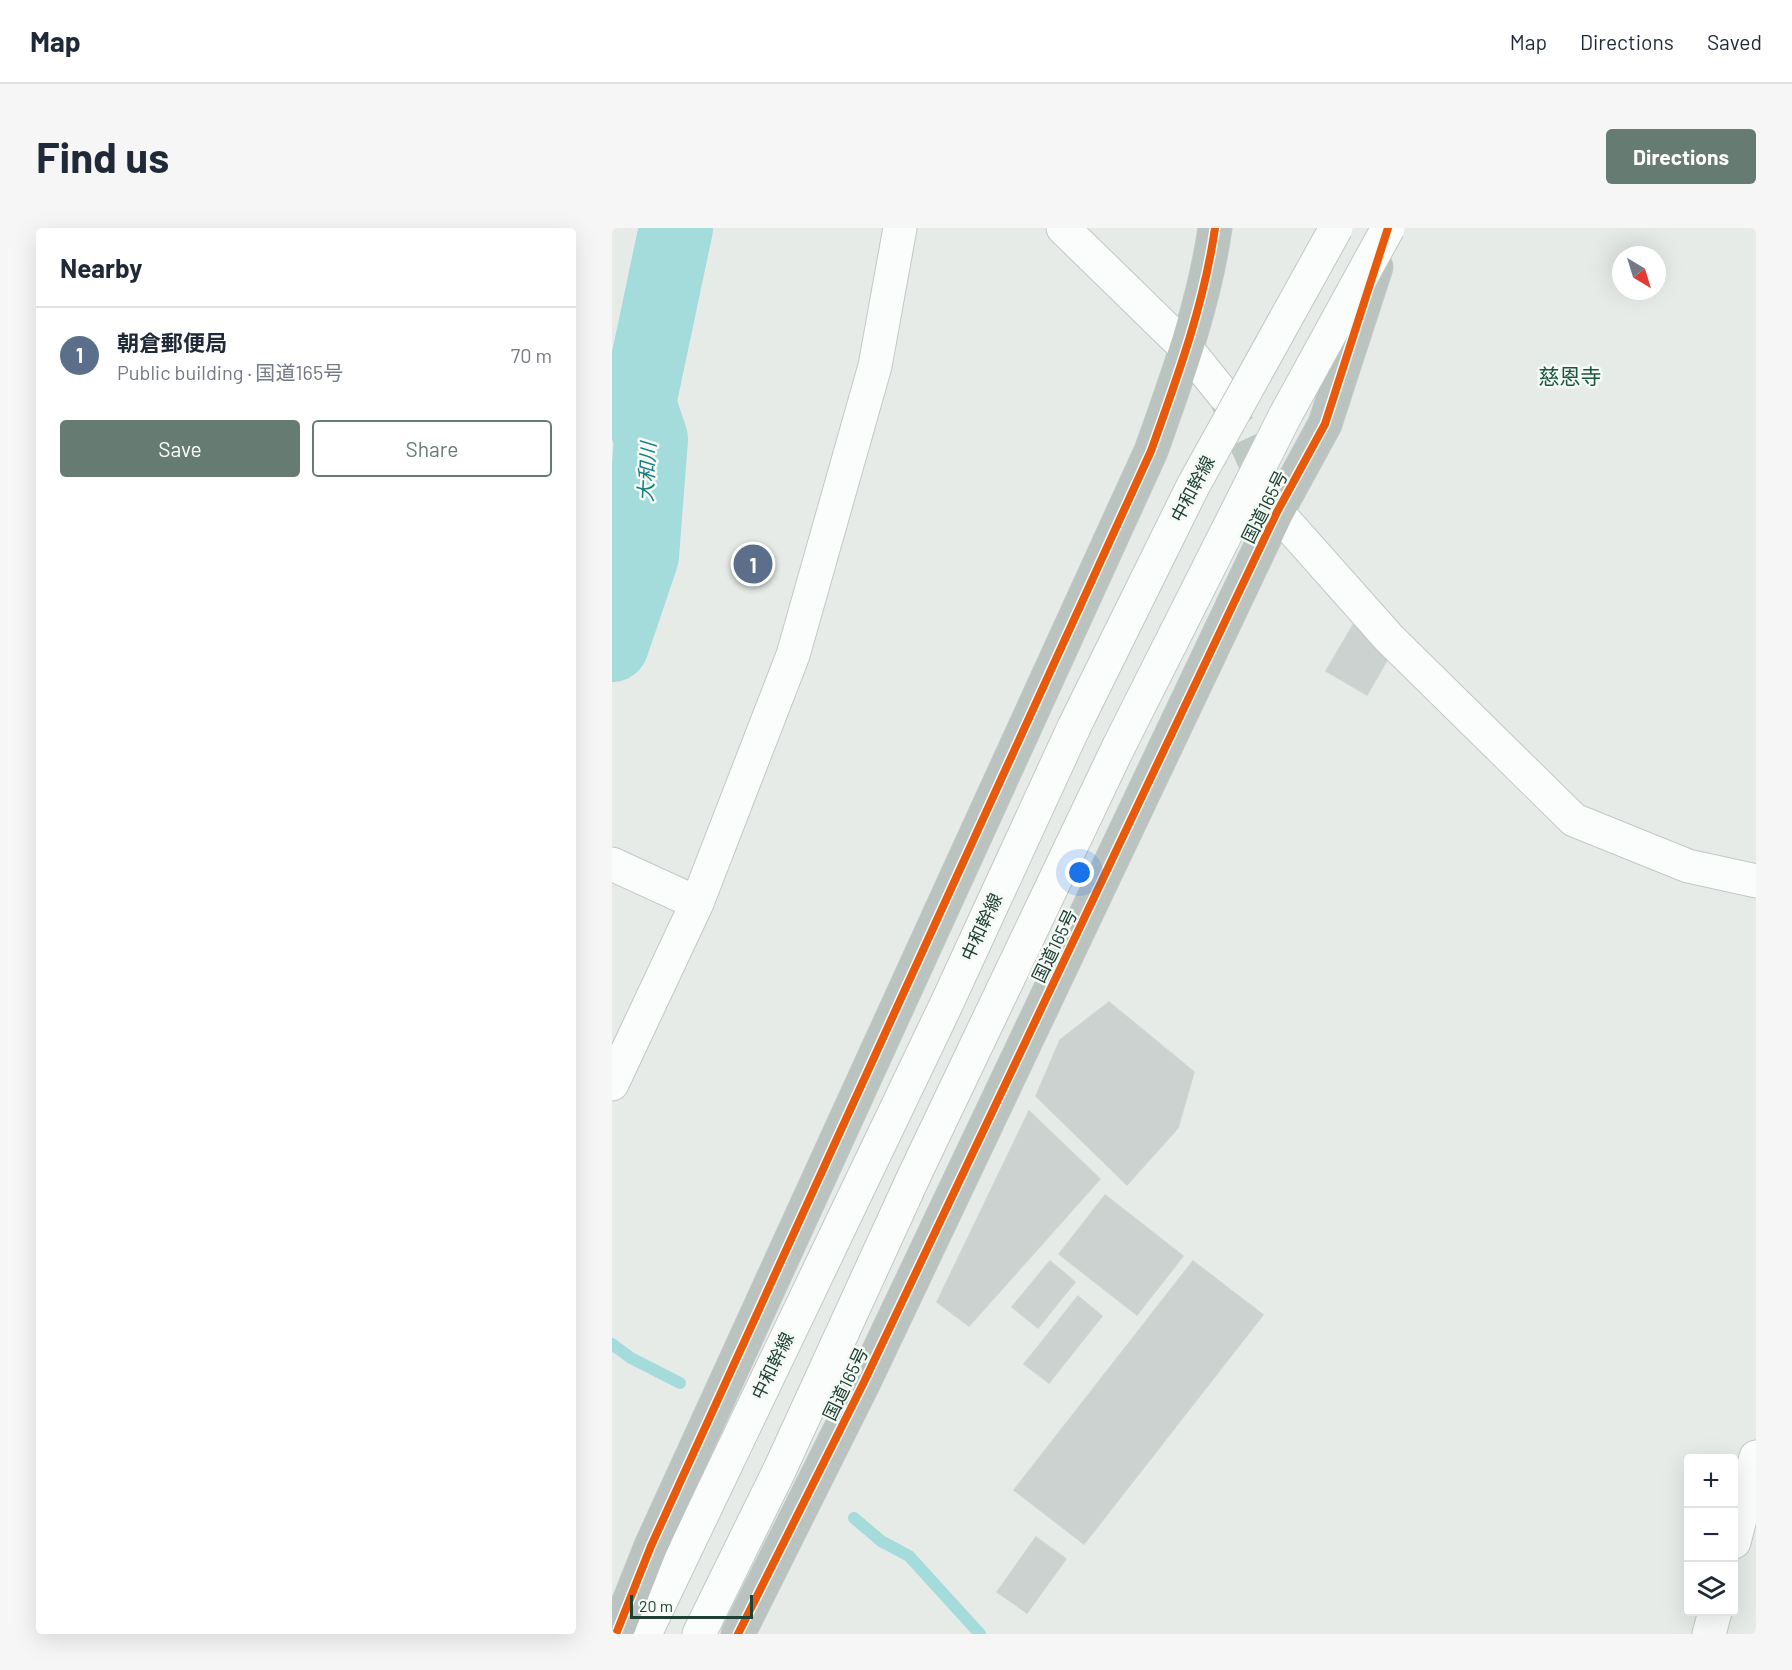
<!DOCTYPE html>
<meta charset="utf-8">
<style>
:root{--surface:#fff;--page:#f6f6f7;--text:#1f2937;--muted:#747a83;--line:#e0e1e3;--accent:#667c73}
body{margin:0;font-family:Barlow,"Noto Sans JP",sans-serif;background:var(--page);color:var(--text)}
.controls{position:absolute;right:18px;bottom:18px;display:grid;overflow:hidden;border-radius:6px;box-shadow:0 6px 24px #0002}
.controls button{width:54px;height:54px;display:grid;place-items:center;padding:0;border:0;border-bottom:2px solid var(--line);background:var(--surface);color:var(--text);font:30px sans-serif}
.compass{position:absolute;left:1000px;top:18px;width:54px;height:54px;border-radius:50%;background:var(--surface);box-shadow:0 6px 24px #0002;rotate:142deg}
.scale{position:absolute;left:18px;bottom:15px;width:123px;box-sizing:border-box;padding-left:6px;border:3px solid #214034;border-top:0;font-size:16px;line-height:21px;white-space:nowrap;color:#214034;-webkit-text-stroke:4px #f4faf6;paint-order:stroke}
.you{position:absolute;left:468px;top:645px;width:21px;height:21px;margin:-15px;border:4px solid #fff;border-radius:50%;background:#1a73e8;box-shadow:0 0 0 9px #1a73e833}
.badge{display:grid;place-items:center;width:39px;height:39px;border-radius:50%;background:var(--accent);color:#fff;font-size:20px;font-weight:700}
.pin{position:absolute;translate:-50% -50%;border:3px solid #fff;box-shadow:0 2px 6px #0006}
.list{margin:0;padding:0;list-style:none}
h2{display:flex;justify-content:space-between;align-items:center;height:78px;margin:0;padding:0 24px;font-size:26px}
h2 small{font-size:20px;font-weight:400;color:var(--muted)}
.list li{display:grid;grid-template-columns:39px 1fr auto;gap:18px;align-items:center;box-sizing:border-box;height:96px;padding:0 24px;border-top:2px solid var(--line)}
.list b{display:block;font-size:22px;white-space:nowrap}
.list p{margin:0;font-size:20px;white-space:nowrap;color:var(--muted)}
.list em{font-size:20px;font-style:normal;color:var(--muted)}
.actions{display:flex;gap:12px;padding:18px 24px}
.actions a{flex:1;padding:14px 0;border:2px solid var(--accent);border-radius:6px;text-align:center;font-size:21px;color:var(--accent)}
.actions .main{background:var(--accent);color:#fff}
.icon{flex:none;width:33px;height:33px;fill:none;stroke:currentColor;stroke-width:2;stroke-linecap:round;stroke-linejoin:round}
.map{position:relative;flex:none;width:1144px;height:1406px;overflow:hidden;border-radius:6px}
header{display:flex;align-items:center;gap:36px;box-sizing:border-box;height:84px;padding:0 30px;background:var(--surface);border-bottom:2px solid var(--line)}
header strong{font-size:28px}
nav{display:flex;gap:33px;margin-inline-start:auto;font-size:21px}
.intro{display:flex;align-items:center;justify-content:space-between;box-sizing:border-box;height:144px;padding:0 36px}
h1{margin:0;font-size:42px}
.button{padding:15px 27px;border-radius:6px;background:var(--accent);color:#fff;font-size:21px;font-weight:700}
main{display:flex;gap:36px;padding:0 36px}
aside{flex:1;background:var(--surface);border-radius:6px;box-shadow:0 6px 24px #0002}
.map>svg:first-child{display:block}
</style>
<header>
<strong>Map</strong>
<nav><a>Map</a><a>Directions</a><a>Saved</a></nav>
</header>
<div class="intro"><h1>Find us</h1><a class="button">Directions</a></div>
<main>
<aside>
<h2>Nearby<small></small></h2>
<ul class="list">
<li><span class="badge" style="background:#5c6f8a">1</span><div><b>朝倉郵便局</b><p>Public building · 国道165号</p></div><em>70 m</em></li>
</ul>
<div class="actions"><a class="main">Save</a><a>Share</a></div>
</aside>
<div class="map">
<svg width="1144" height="1406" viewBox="0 0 1144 1406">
<rect width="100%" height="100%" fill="#e6ebe8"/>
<path fill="#a4dbdb" d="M52,0h24l-25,93 10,11 -26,102 -26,-27 29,-112z"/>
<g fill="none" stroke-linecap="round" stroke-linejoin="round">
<path stroke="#a4dbdb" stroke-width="12" d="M0,1116l19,14 49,25
M242,1290l27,23 28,15 71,78"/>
<path stroke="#a4dbdb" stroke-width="74" d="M0,417l30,-89 9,-117 -12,-36 37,-175"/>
</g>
<path fill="#ccd2cf" stroke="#ced4d1" stroke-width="1.5" d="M741,397l41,23 -27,47 -41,-24z
M497,774l85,70 -16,56 -51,57 -91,-89 24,-56z
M417,883l71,68 -131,147 -32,-24z
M493,967l78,61 -46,59 -78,-61z
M438,1033l25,21 -37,46 -26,-21z
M581,1033l70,54 -179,229 -70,-54z
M466,1068l24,20 -53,67 -25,-19z
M424,1309l30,22 -39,54 -30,-21z"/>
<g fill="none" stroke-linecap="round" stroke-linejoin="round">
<path stroke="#bfc9c4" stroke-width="33" stroke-dasharray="33 16" stroke-linecap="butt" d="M612,167l43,95"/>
<defs>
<path id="street" d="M451,0l124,121 37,46
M655,262l10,22 112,126 185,182 114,46 68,15
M0,636l85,39
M0,856l85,-181 96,-248 82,-289 25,-138
M1122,1314l22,-85
M1097,1406l6,-22"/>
<path id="secondary" d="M33,1406l301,-629 128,-278
M87,1406l81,-165 135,-295 203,-426"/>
<path id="highway" d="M4,1406l35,-88 500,-1095c26,-73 53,-146 64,-223
M126,1406l126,-252 413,-870 48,-88 51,-157"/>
</defs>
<use href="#street" stroke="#c3c8c5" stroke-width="35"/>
<use href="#secondary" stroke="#c1c9c5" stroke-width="35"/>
<use href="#highway" stroke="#c1cac7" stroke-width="35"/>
<use href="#street" stroke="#fbfcfc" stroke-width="33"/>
<use href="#secondary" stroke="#fbfcfc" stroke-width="33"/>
<use href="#highway" stroke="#bbc3c0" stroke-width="33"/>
<defs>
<path id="secondary-bridge" d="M462,499l119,-241 143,-258
M506,520l167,-332 103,-188"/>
</defs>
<use href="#secondary-bridge" stroke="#c1c9c5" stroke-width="35" stroke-linecap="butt"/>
<use href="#secondary-bridge" stroke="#fbfcfc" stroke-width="33"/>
<defs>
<path id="cycleway" d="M4,1406l35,-88 500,-1095c26,-73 53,-146 64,-223
M126,1406l126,-252 413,-870 48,-88 63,-196"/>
</defs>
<use href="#cycleway" stroke="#f4faf6" stroke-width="11"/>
<use href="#cycleway" stroke="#e8590c" stroke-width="8"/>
</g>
<g text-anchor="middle" stroke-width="5" stroke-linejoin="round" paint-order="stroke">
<g font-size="18" fill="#214034" stroke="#f4faf6">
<text transform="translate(581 261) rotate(-62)" y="6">中和幹線</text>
<text transform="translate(653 279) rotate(-63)" y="6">国道165号</text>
<text transform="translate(370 699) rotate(-65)" y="6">中和幹線</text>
<text transform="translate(443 718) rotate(-64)" y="6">国道165号</text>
<text transform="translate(161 1138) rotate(-64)" y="6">中和幹線</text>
<text transform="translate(234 1156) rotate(-64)" y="6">国道165号</text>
</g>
<g font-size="20" font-style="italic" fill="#177d81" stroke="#f4faf6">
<text transform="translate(35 244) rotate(-87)" y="7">大和川</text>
</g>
<g font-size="21" fill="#1b543f" stroke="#f4faf6">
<text x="958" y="156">慈恩寺</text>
</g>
</g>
</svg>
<div class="controls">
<button>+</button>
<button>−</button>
<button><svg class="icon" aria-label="layers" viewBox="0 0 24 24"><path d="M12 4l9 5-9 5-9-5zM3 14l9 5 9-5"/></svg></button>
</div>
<svg class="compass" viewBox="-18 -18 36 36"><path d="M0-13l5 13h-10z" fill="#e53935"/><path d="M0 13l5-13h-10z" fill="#747a83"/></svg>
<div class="scale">20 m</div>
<div class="you"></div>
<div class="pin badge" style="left:141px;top:336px;background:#5c6f8a">1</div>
</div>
</main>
